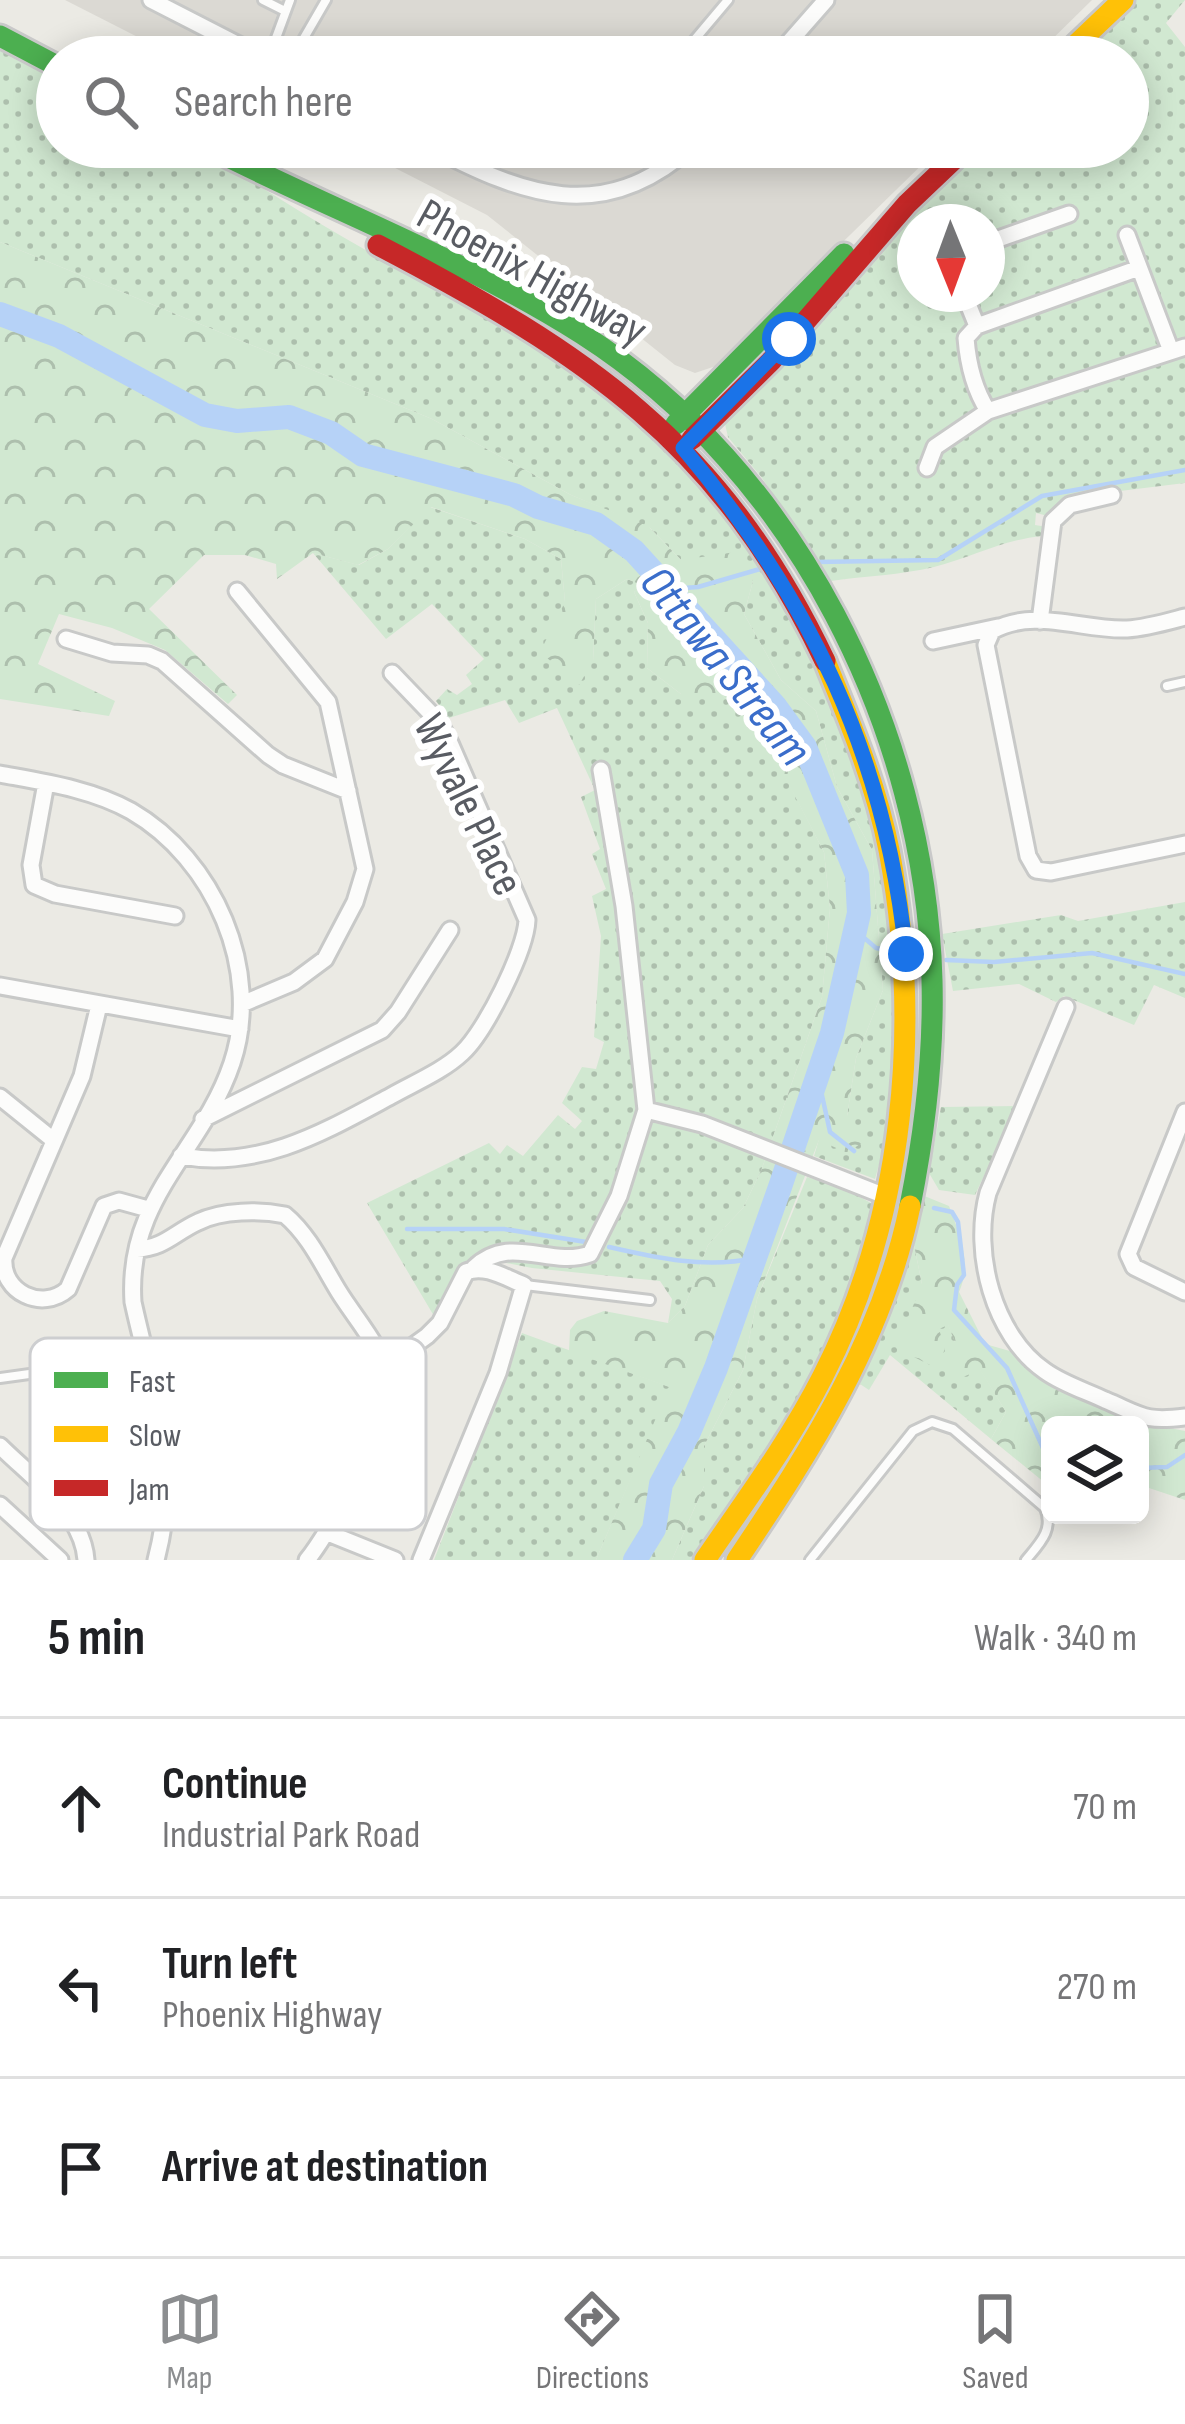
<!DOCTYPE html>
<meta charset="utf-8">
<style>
:root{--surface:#fff;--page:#f2f2f2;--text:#202124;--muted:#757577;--line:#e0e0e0;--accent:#8c8e90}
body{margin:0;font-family:"Sofia Sans Condensed",sans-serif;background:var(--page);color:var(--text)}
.controls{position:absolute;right:36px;bottom:36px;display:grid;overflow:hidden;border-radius:18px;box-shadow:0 6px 30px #0003}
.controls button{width:108px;height:108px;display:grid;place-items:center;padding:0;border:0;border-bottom:3px solid var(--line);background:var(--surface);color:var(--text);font:60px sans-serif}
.compass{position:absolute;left:897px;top:204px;width:108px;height:108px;border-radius:50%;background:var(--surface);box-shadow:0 6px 30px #0003;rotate:179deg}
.stop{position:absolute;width:36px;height:36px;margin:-27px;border:9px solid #1a73e8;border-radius:50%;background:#fff}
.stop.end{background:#1a73e8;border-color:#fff;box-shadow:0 3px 12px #0008}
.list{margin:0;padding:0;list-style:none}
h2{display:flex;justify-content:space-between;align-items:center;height:156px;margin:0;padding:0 48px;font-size:51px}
h2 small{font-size:39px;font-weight:400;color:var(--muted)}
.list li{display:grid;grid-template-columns:78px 1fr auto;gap:36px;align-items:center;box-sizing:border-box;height:180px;padding:0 48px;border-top:3px solid var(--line)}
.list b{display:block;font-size:45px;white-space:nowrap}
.list p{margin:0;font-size:39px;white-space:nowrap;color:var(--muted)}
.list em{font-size:39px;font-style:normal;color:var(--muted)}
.icon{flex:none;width:66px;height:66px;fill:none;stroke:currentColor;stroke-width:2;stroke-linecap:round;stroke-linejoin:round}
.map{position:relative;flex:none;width:1185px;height:1560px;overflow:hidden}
.search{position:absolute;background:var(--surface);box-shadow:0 6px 30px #0003;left:36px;right:36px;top:36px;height:132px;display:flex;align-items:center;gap:30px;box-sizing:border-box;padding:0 42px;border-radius:66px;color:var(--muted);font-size:45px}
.sheet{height:696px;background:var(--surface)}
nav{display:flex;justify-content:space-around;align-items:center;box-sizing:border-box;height:168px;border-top:3px solid var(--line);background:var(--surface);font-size:33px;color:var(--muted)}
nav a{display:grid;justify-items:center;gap:6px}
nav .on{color:var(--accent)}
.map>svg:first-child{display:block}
</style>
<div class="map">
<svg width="1185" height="1560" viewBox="0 0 1185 1560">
<defs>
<pattern id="grass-dots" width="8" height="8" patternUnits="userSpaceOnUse" patternTransform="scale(3)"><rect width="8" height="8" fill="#d1e8d1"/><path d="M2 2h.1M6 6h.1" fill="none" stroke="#adbfad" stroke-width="1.8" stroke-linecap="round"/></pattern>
<pattern id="forest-crowns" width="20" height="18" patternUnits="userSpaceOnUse" patternTransform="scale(3)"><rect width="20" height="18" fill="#d1e8d1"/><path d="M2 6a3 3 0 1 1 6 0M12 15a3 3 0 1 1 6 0" fill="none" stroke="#adbfad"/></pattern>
</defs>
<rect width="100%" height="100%" fill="#ebeae4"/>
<path fill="#dbd9d3" d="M65,0h1027l-58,57h-857z
M354,147h586l-224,219 -21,7 -20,-8 -188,-150z"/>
<path fill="url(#grass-dots)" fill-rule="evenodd" d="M1129,0h56l-19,23 19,24v436l-122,15 -15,18 -12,-3 -1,12 12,2 -4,9c-42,4 -69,21 -109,31 -33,8 -69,9 -103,14l-69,-103 -34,-41 -3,-13 6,-16 174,-191 70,-70h153v-90h-55zM915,222h72v72h-72z
M0,49l57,31v67h136l18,9c44,27 87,55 132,81 80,47 167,87 243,141 225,158 370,536 289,801l-61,-23 5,-17 28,-23 9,-58 27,-68 -11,-140 -35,-63 -21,-76 -35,-31 -37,-66 9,-33 -72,-21 -31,-32 -79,-33 -139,-76 -432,-177z
M430,507l95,32 36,20 4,43 28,59 3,-62 31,-20 19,7 -12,6 14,31 -1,45 34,26h40l42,39 61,119 6,56 -8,89 -61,174 -18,37 -35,37 -23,61 -17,17 4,-24 -12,-18 -128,-13 -57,-11 -17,9 -24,50 -67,-113 122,-60 11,11 7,-9 16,11 35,-41 17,14 7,-8 -20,-18 20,-36 14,2 8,-27 -10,-5 7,-101 -9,-40 14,-7 -14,-35 8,-5 -19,-52 14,-7 -38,-82 -38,15 -14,-23 -56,18 -13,-17 11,-12 10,6 15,-11 -6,-9 18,-16 -52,-55 -46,35 -73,-86 46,12 29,-16z
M1185,902v96l-31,-13 -20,40 -70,-29 -8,6 -37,-18 -66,7 -11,-57 119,-19 17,6z
M1017,1106l-42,89 -36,-5 -10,-17 12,-66z
M807,1177l30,8 36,19c-16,60 -36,120 -65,175 -32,64 -77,122 -117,181h-19l32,-74v-40l39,-76 14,-71z
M914,1245l8,39 17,44 9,-4 7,18 25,27 26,43 -15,27 -101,-84 -21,35 -9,-6 36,-82z
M522,1333l148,54 -74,173h-162z"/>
<path fill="url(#forest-crowns)" d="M0,242l432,177 139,76 77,31 33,34 55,-8 17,29 -9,33 37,66 35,31 21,76 35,63 11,140 -27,68 -9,58 16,26 -16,11 -28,-13 -62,159 -14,71 -39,76v40l-32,74h-76l73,-173 -100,-36 1,-21 7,-9 27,-10 64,12 17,-17 23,-61 35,-37 18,-37 61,-174 8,-89 -6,-56 -62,-119 -41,-39h-40l-34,-26 1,-45 -14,-31 10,-6 -17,-7 -31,20 -3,62 -14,24 -39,-33 25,-50 -4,-43 -36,-20 -94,-32 -43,42 -30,16 -45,-12 -36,26 -1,-15 -31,-9h-41l-55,54 88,86 -9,9 -63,-54 -53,-22 -53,-14 -21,50 77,37 -6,15 -109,-17z
M922,1195l27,11c11,29 23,57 10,86l26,52 32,9 118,68 50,10v69l-45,-15v-60h-90v62l-59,-48 15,-27 -26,-42 -22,9 -11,-9 8,-28 -7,-17 -9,4 6,20 -9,19 -40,-20 26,-64 -8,-39z"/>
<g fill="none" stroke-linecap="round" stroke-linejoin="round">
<path stroke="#b6d2f7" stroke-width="4.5" d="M816,562l122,-2 104,-64 143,-26
M669,589l29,-2 62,-18
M855,930l21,18 17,3
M946,960l48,2 98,-9 93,21
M818,1077l12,55 24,19
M934,1208l18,4 6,10 6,53 -7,10 -3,25 53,58 36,80 7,4
M407,1229h97l82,13
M609,1247c48,11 97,22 146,11
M1140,1468l27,-1 18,-12"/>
<path stroke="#b6d2f7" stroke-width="24" d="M0,314l59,22 146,79 32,6 52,-4 42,16 32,22 151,40 24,12 58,17 38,27 141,155 30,41 52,128 2,38 -27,120 -52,154 -64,181 -27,64 -28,52 -7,45 -19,31"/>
<defs>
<path id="lane" d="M263,0l22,11
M269,57l21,-57
M293,57l33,-57
M680,57l48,-57
M1167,686l18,-4
M525,1285l125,15
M0,1378l109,-15 39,6
M37,1452l25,-1 14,10 6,31v41
M810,1560l103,-129 19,-9 21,7 92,79c9,22 -5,35 -19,52"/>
<path id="street" d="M151,0l111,57
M776,57l50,-57
M431,147c92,48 172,79 260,0
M1127,235l44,116
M987,243l82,-29
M964,294l13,32
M988,411c-14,-22 -20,-47 -22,-73l11,-12 162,-58
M927,468l8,-21 53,-36 197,-64
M237,591l91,111 37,167 -10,33 -30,57 -31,23 -52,22
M1185,617c-19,5 -39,11 -58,12 -44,2 -93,-22 -135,2l-6,14 42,211 8,14 15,2 134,-28
M1040,621l13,-100 17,-16 42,-10
M66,639l46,14 36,2 14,6 106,94 15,10 65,26
M933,641l65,-14
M601,770l23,136 22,204 56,14 183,72
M0,774c43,8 92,15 131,37 83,48 132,159 101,252 -30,89 -106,134 -99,239 21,96 49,159 23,258
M46,783l-15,82 3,20 21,9 120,22
M0,986l240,43
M99,1005l-17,71 -78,182c-3,34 38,54 64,31l36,-83 15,-5 29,8
M1066,1007l-78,186c-16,59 5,142 57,178 18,13 41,20 60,29 38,16 39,22 80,17
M0,1097l52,42
M1185,1112l-57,142 6,13 51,25
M203,1119l179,-89 16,-18 52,-82
M181,1156c79,14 143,-24 210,-60 23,-13 52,-25 71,-43 23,-21 64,-103 65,-133l-77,-177 -11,-21 -47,-49
M137,1249c27,-1 37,-16 61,-27 24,-12 62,-12 87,-7 24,20 38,51 54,77 16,26 46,59 50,90 4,36 -58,149 -82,178
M474,1268c36,-35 75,0 116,-14l29,-58 27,-86
M384,1367l43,-31 13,-13 26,-51c19,-8 40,6 58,13l-26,88 -77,187
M0,1446c32,32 83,67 86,114
M0,1505l60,55
M328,1533l67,27"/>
<path id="fast" d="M0,36l57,30
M208,147c124,63 256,112 374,187 214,137 343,395 350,646 2,77 -7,151 -22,226
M676,424l168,-170"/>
<path id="slow" d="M1063,57l60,-57
M705,1560c41,-60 85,-119 118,-184 82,-160 99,-351 66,-526 -13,-66 -39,-128 -64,-189
M737,1560c74,-110 146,-222 173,-354"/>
<path id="jam" d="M378,245c208,109 342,196 447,416
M692,439l80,-79 135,-156 60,-57"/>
</defs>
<use href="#lane" stroke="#c8c9c8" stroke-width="14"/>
<use href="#street" stroke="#c8c9c8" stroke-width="21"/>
<use href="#fast" stroke="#c9c9c9" stroke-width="27"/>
<use href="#slow" stroke="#c9c9c9" stroke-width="27"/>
<use href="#jam" stroke="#c9c9c9" stroke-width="27"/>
<use href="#lane" stroke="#fcfcfb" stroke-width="8"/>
<use href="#street" stroke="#fcfcfb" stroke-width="15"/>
<use href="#fast" stroke="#4caf50" stroke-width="21"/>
<use href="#slow" stroke="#ffc107" stroke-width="21"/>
<use href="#jam" stroke="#c62828" stroke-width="21"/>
</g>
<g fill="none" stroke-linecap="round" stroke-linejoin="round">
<path stroke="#1a73e8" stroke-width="15" d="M789,339l-106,109c127,151 203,308 223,506"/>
</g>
<g text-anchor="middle" stroke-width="12" stroke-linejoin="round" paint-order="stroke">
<g font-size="45" fill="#595c63" stroke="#fff">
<text transform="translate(533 271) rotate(29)" y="16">Phoenix Highway</text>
<text transform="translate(470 804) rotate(64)" y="16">Wyvale Place</text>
</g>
<g font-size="48" font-style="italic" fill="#3a6dca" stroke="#fff">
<text transform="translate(727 665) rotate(51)" y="17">Ottawa Stream</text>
</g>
</g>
<rect x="30" y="1338" width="396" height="192" rx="18" fill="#fff" stroke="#cdced0" stroke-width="3"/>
<rect x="54" y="1372" width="54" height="16" fill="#4caf50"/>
<rect x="54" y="1426" width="54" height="16" fill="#ffc107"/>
<rect x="54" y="1480" width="54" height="16" fill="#c62828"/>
<g font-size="33" fill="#595c63">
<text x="129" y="1392">Fast</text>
<text x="129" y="1446">Slow</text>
<text x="129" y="1500">Jam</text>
</g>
</svg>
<div class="controls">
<button><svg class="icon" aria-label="layers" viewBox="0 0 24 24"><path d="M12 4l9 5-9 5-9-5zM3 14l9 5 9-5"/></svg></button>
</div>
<svg class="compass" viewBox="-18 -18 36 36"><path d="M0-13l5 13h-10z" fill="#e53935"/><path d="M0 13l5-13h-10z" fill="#757577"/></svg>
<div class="stop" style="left:789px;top:339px"></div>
<div class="stop end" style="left:906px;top:954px"></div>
<div class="search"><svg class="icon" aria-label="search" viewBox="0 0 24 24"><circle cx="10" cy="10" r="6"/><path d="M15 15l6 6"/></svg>Search here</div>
</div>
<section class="sheet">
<h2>5 min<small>Walk · 340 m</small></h2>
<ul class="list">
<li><svg class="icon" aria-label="ahead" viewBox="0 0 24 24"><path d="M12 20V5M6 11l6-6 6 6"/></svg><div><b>Continue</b><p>Industrial Park Road</p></div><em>70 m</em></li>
<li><svg class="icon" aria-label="left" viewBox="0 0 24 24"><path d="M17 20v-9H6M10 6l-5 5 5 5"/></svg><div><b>Turn left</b><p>Phoenix Highway</p></div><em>270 m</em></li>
<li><svg class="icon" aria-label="arrive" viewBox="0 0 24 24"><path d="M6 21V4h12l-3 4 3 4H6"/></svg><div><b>Arrive at destination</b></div></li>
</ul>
</section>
<nav>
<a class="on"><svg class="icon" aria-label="map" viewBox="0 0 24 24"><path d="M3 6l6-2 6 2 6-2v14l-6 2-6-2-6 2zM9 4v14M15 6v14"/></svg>Map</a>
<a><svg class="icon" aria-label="directions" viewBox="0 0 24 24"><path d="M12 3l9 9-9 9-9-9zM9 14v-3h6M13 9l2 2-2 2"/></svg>Directions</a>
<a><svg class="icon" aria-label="saved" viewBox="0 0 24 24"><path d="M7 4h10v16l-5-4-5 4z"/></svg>Saved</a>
</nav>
